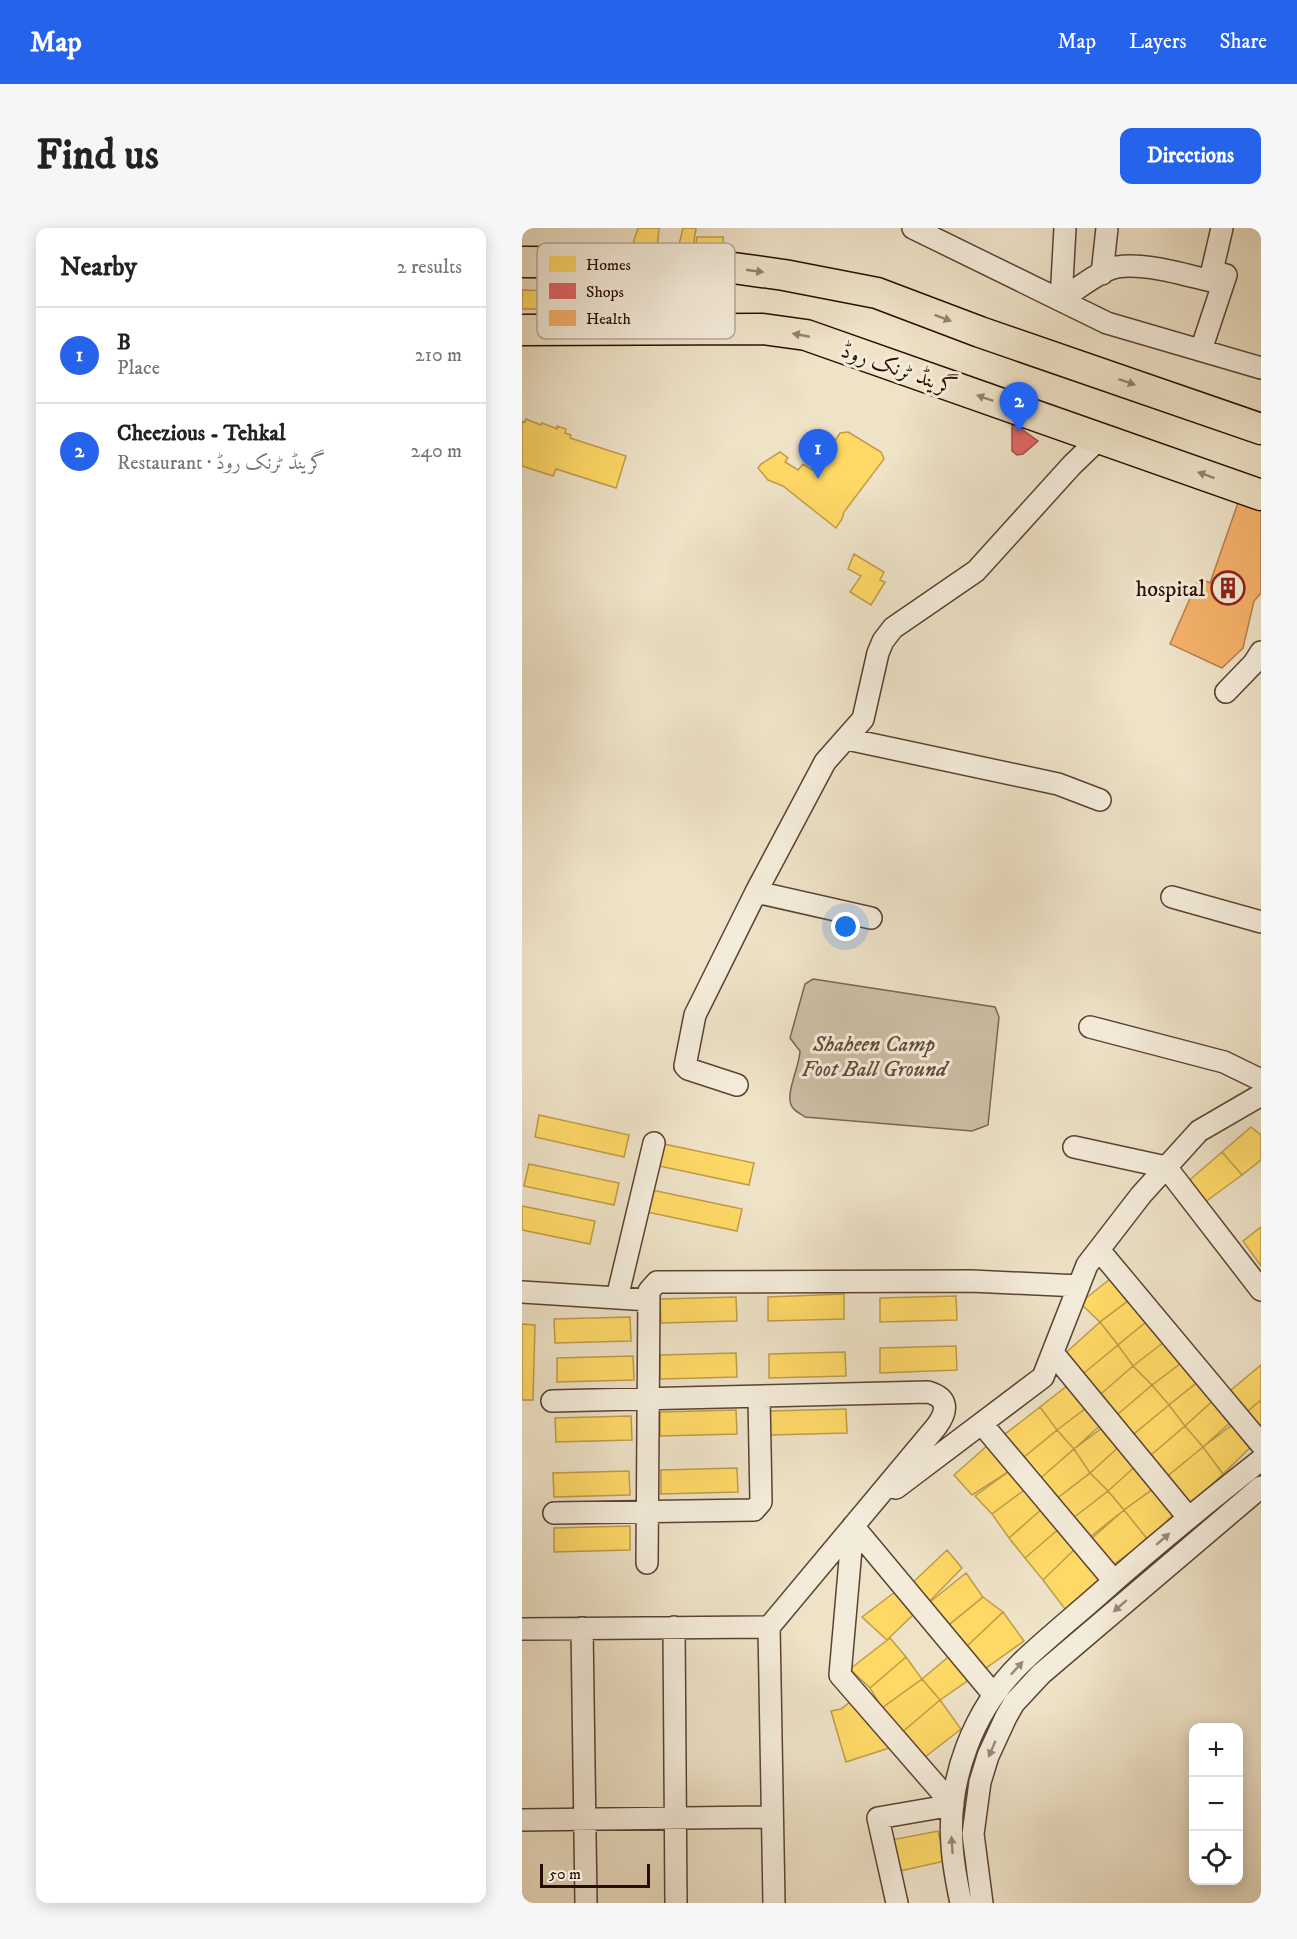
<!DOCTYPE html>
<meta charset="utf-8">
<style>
:root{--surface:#fff;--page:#f6f6f6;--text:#222;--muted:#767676;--line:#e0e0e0;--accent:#2563eb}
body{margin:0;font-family:"IM FELL DW Pica",Amiri,serif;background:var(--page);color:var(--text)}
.controls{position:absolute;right:18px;bottom:18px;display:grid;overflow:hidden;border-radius:12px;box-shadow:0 3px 15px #0003}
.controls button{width:54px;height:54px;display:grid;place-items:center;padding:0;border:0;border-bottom:2px solid var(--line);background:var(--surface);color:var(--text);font:30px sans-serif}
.scale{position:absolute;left:18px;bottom:15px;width:110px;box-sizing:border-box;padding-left:6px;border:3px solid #290d01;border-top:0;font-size:16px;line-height:21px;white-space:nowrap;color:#290d01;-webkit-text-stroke:4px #f4ecdb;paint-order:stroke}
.you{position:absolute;left:324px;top:699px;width:21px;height:21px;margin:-15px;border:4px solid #fff;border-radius:50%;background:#1a73e8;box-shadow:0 0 0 9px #1a73e833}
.badge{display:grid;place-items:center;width:39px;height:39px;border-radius:50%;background:var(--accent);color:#fff;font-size:20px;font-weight:700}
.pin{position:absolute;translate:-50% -50px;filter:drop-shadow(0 2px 3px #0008)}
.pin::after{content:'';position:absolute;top:32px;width:21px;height:18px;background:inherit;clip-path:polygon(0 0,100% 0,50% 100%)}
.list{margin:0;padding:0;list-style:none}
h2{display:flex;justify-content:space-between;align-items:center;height:78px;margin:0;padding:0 24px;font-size:26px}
h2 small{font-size:20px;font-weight:400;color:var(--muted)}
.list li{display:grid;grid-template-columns:39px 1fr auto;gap:18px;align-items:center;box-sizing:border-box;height:96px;padding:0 24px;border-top:2px solid var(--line)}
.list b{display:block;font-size:22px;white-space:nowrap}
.list p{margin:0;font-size:20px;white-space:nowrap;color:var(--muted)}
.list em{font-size:20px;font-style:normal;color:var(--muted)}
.icon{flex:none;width:33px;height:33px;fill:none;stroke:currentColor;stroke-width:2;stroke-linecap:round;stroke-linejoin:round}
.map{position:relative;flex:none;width:739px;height:1675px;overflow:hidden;border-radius:12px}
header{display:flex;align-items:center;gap:36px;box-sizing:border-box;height:84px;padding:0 30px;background:var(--accent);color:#fff}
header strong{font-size:28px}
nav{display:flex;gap:33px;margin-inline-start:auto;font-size:21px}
.intro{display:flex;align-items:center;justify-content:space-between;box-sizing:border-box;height:144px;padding:0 36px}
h1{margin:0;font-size:42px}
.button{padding:15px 27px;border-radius:12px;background:var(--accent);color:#fff;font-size:21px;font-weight:700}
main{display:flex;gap:36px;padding:0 36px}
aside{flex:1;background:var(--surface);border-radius:12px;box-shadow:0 3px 15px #0003}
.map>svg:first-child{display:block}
</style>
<header>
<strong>Map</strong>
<nav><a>Map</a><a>Layers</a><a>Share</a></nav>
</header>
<div class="intro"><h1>Find us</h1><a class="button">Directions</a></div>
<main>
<aside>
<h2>Nearby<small>2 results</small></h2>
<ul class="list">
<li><span class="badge">1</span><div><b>B</b><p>Place</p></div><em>210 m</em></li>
<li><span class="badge">2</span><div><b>Cheezious - Tehkal</b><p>Restaurant · گرینڈ ٹرنک روڈ</p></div><em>240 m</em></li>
</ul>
</aside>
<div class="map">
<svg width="739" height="1675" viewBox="0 0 739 1675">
<rect width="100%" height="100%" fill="#eee2c7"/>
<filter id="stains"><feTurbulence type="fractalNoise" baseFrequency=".00333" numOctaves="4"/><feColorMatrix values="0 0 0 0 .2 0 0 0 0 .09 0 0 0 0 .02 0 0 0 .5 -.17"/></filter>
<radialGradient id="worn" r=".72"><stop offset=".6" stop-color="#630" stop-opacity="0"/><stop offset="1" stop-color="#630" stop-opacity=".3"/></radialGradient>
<path fill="#cdbea5" stroke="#7b6653" stroke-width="1.5" d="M291,751l182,28 4,10 -11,108 -16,6 -167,-14c-4,-3 -9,-5 -12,-9 -10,-11 7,-42 7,-57l-10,-13 15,-54z"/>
<path fill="#ffd966" stroke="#bf9c48" stroke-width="1.5" d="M116,0h21l-2,22 -26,-1z
M161,0h13l-3,20 -15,1z
M175,9h26l1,14 -29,-2z
M0,62l32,1v18h-32z
M4,191l15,6 1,-2 15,6v-3l9,3 -1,4 6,2 -1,3 56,18 -10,32 -60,-19 -3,7 -31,-10v-45l3,1z
M326,204l33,20 3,7 -40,53 -2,7 -6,9 -53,-42 -15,-6 -10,-12 3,-4 19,-12 8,6 -3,4 13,8 5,-6 13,8 24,-39z
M332,326l30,18 -4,8 5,2 -14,23 -21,-13 11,-16 -13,-7z
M17,887l90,20 -5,22 -89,-20z
M729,899l10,8v25l-19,15 -20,-23z
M142,916l90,19 -5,22 -90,-19z
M700,924l20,23 -41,30 -16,-21z
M7,936l90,19 -5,22 -90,-19z
M130,962l90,19 -5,22 -90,-19z
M0,978l73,15 -5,23 -68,-14z
M739,999v39l-18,-25z
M593,1047l18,22 -33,25 -20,-19z
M322,1066v25l-76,2v-24z
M434,1068l1,24 -77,2v-24z
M214,1069l1,24 -76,2 -1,-24z
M611,1069l18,21 -33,27 -18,-23z
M108,1089l1,24 -76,2 -1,-24z
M629,1090l17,21 -35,27 -15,-21z
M578,1094l18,23 -40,33 -17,-21z
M0,1096l13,1 -2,75h-11z
M646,1111l17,21 -33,25 -19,-19z
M596,1117l15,21 -38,33 -17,-21z
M434,1118l1,24 -77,3v-25z
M323,1124l1,24 -77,2v-24z
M214,1125l1,24 -77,2v-24z
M111,1128l1,24 -77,2v-24z
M663,1132l15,20 -31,25 -17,-20z
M739,1137v35l-19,16 -17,-21z
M611,1138l19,19 -41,35 -16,-21z
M678,1152l17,17 -32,29 -16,-21z
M550,1154l18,23 -33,25 -17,-23z
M630,1157l17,20 -40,33 -18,-18z
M695,1169l16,23 -30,27 -18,-21z
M739,1172v40l-19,-24z
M568,1177l13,18 -29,26 -17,-19z
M647,1177l16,21 -40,34 -16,-22z
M518,1179l17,23 -39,32 -18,-24z
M324,1181l1,24 -77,2v-24z
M214,1182l1,24 -77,2v-24z
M109,1188l1,24 -76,2 -1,-24z
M714,1194l20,20 -33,32 -20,-27z
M584,1197l17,18 -33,30 -16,-24z
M663,1198l18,21 -39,32 -14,-23z
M535,1202l17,19 -39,34 -17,-21z
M601,1215l15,21 -30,27 -18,-18z
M467,1216l22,26 -39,25 -18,-20z
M681,1219l20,27 -38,35 -21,-30z
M552,1221l16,24 -39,30 -16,-20z
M616,1236l19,22 -33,24 -16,-19z
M215,1240l1,24 -77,2v-24z
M489,1242l16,18 -35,26 -17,-18z
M107,1243l1,24 -76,2 -1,-24z
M568,1245l18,18 -40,31 -17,-19z
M635,1258l22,23 -31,31 -24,-30z
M505,1260l16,20 -34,30 -17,-24z
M586,1263l16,19 -39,31 -17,-19z
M521,1280l18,19 -36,31 -16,-20z
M602,1282l24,30 -41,29 -16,-30z
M108,1298v24l-76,2v-24z
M539,1299l15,21 -33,32 -18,-22z
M557,1317l25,30 -39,34 -22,-29z
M425,1322l15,18 -37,38 -17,-19z
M444,1345l17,24 -39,32 -19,-23z
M377,1361l17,23 -29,28 -25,-23z
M461,1369l20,15 -39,37 -18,-22z
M481,1384l21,29 -42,30 -18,-22z
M368,1410l16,19 -36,31 -20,-19z
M431,1425l20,24 -33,23 -18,-21z
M384,1429l16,22 -40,29 -12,-20z
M400,1451l18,21 -40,34 -18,-26z
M333,1470l37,49 -46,15 -15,-51 10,-2z
M418,1472l21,29 -41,32 -20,-27z
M416,1603l7,30 -50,11 -4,-32z"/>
<path fill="#e06666" stroke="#a94b48" stroke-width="1.5" d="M490,194l26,19 -15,13 -6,1 -5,-4z"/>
<path fill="#f6b26b" stroke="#b8804b" stroke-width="1.5" d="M717,272l22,9v84l-7,8 -11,47 -21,20 -52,-24 29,-66 11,5z"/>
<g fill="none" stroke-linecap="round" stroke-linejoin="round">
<defs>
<path id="minor" d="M391,0l194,95 154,45
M580,46l5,-46
M539,72c13,-9 41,-31 56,-33 30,-5 76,10 106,17
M539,72l4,-72
M679,122l25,-75 -14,-4 10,-43
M704,464l28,-29 7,-11
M325,511l211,45 42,16
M234,664l115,26
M650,669l89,25
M568,799l134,35 37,18
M215,857l-49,-16 -3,-3 10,-51 61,-123 69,-130 38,-43 15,-66 5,-12 10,-13 83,-57 96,-106 28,-27
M552,919l92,20 95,123
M577,1022l162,194
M0,1064l127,8
M95,1070l37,-155
M531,1125l135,164
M30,1173l376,-9c21,6 20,19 8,35l-167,200 5,276
M460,1196l132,157
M374,1260l147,-111 44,-112 54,-70 58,-64 62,-36
M32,1285l200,-3 7,-8 -2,-105
M331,1298l-13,149 113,130
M331,1298l141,169
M125,1335l2,-272 8,-9 314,-1 108,5
M152,1399l2,276
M60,1400l4,275
M0,1401l247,-2
M0,1592l250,-3
M375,1675l-19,-85 75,-13
M439,1675c-4,-19 -8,-39 -9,-58 -5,-67 22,-136 69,-182 24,-23 50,-44 75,-66 54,-48 109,-93 165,-137
M460,1675l-9,-69 7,-52 8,-26 18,-39 8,-14 27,-29 220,-187"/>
<path id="highway" d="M0,34l175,1 87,12 93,18 103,39 281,97
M0,102l241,-1 43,6 455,160"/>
</defs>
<use href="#minor" stroke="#5a4232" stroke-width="24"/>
<use href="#highway" stroke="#290d01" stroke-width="33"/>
<use href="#minor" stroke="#f4ecdb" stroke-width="21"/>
<use href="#highway" stroke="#eee2c7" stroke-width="30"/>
</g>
<defs><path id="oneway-solid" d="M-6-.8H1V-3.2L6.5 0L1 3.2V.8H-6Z" transform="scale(1.5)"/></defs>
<g fill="#95826e">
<use href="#oneway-solid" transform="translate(233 43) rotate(8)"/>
<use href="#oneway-solid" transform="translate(421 90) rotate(21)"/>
<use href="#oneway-solid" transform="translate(279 107) rotate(-169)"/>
<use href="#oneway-solid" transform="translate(605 154) rotate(19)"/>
<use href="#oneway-solid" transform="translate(463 170) rotate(-161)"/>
<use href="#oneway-solid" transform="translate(684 247) rotate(-160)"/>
</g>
<g fill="#998879">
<use href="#oneway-solid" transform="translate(641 1311) rotate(-41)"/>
<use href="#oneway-solid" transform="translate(598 1378) rotate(139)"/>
<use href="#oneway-solid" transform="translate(495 1440) rotate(-47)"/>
<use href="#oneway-solid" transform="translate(470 1521) rotate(113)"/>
<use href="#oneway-solid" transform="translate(430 1617) rotate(-94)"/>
</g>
<defs>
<symbol id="building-ring" viewBox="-11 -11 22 22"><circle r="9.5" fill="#f4ecdb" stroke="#8f2418" stroke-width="1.5"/><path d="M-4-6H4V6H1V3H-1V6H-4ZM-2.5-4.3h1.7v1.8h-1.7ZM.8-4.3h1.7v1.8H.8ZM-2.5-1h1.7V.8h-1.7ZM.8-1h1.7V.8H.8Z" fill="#8f2418"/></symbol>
</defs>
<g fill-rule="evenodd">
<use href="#building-ring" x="687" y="341" width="38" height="38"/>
</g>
<g text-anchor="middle" stroke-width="6" stroke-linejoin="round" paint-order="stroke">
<g font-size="22" fill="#290d01" stroke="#f4ecdb">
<text transform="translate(377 140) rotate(19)" y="8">گرینڈ ٹرنک روڈ</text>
</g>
<g font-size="22" fill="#290d01" stroke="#f4ecdb" text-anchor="end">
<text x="683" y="368">hospital</text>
</g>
<g font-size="22" font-style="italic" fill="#624b3a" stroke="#f4ecdb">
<text x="352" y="823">Shaheen Camp<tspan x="352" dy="25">Foot Ball Ground</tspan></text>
</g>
</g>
<rect x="15" y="15" width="198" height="96" rx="9" fill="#f4ecdb" stroke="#b7a99a" stroke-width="1.5"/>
<rect x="27" y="28" width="27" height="16" fill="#ffd966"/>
<rect x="27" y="55" width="27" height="16" fill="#e06666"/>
<rect x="27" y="82" width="27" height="16" fill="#f6b26b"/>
<g font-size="16" fill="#290d01">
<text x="64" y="42">Homes</text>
<text x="64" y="69">Shops</text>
<text x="64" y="96">Health</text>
</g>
<rect width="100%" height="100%" filter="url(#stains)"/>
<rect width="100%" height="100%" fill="url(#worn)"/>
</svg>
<div class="controls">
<button>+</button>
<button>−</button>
<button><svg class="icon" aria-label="locate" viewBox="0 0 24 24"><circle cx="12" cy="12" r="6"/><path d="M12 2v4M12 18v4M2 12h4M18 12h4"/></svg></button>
</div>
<div class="scale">50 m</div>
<div class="you"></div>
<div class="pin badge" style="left:296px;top:251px">1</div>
<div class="pin badge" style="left:497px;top:204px">2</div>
</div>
</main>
